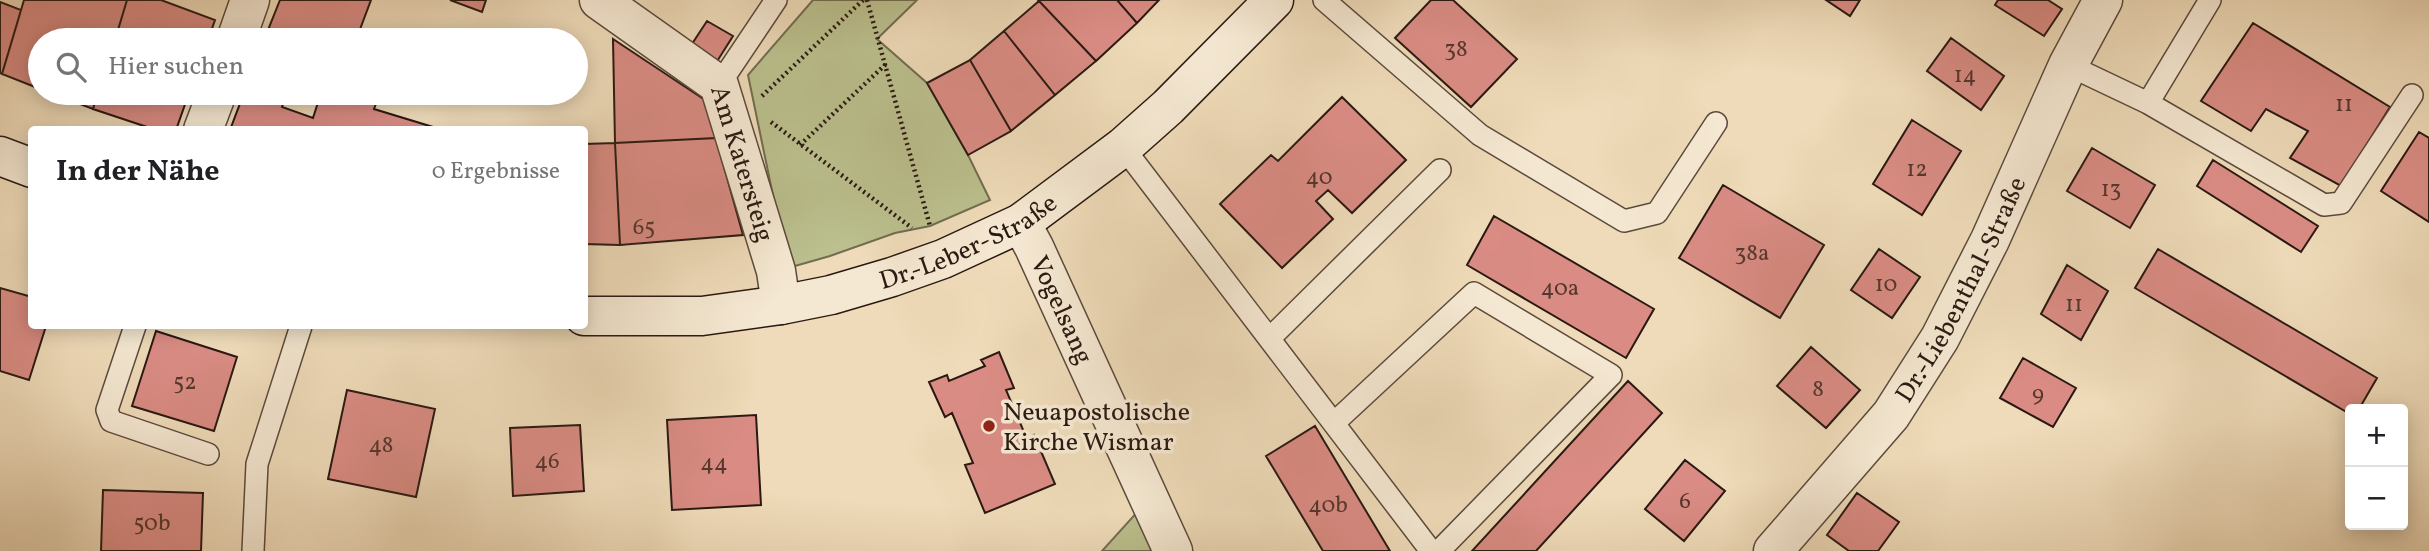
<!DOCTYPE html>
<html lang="de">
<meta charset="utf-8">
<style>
:root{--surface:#fff;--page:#f2f2f2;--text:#202124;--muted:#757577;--line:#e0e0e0}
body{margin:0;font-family:Vollkorn,serif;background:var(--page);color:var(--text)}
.controls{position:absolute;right:21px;bottom:21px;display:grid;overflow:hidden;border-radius:7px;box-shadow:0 4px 18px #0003}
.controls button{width:63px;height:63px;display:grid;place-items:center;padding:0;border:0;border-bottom:2px solid var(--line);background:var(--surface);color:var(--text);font:35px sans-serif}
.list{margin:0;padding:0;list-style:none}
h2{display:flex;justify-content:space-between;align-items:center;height:91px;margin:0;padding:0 28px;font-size:30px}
h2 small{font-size:23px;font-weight:400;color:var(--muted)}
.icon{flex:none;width:38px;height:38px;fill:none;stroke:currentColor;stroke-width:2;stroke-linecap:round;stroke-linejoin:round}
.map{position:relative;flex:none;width:2429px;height:551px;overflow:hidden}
.search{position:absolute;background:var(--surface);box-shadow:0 4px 18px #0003;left:28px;top:28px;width:560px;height:77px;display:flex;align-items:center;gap:18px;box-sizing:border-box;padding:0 24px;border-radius:38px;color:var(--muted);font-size:26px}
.panel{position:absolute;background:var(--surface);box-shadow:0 4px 18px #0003;left:28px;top:126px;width:560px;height:203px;border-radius:7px}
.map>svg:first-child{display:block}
</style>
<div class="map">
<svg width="2429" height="551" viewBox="0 0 2429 551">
<rect width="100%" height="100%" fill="#efdbb9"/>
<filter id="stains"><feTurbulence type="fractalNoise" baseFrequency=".00286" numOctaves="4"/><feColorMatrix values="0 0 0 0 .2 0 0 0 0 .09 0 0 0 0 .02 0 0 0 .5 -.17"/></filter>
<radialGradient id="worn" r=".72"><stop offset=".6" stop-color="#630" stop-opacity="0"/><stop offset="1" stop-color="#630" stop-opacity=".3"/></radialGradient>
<path fill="#bbc08e" stroke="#726c50" stroke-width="2" d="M813,0h104l-40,39 50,44 41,72 22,45 -60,26 -35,7 -65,23 -42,12 -40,-193z
M1150,498l23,53h-71z"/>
<path fill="#da8c84" stroke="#2a1912" stroke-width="2" d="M24,0h103l-12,40h-75v49l-38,-15z
M127,0h34l54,20 -7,20h-93z
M280,0h91l-15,40h-92z
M450,0h36l-4,12z
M1038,0h79l20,23 -41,38z
M1117,0h42l-22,23z
M1431,0h22l64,59 -46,48 -76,-69z
M1826,0h34l-10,16z
M1998,0h50l14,9 -18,27 -49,-31z
M1039,1l57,60 -41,34 -51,-64z
M0,2l21,8 -19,64 -2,-1z
M707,21l26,15 -17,27 -26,-16z
M2253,23l137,84 -49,79 -51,-28 18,-27 -42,-22 -15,22 -50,-30z
M1004,31l51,64 -44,36 -41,-71z
M1951,38l53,38 -23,34 -54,-39z
M613,39l95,63 8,36 -101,5z
M970,60l41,71 -43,24 -41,-72z
M51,93h47l-5,16z
M98,93h91l-13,37h-20l-63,-21z
M244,93h43l-5,14 31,11 8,-25h59l-6,16 69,21h-213z
M1342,97l64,63 -54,53 -24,-23 -12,11 17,18 -51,49 -62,-64 51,-49 7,6z
M1912,120l49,31 -39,64 -49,-31z
M2419,132l10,6v84l-48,-31z
M716,138l27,97 -123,10 -5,-102z
M615,143l5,102 -36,-1v-100z
M2092,148l63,37 -25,43 -63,-37z
M2213,160l105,66 -17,26 -104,-66z
M1723,185l101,60 -44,73 -101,-60z
M1494,216l160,93 -28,49 -159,-93z
M1879,249l41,28 -28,41 -41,-28z
M2158,249l219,129 -18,31h-9v5l-215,-126z
M2067,265l41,26 -27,49 -40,-26z
M0,288l32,9v29h14l-17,54 -29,-9z
M156,331l81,26 -23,74 -82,-25z
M1811,347l49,43 -34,38 -49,-42z
M999,352l15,36 -8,2 21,49 7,-4 21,49 -70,29 -20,-48 8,-2 -21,-50 -7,4 -16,-35 18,-7 2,6 36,-15 -4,-6z
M2023,358l53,30 -23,39 -53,-29z
M1628,381l34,32 -126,138h-64z
M347,390l88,19 -19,88 -88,-18z
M756,415l5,90 -89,5 -5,-90z
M580,425l4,66 -71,5 -3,-68z
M1315,426l75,125h-67l-57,-95z
M1685,460l40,31 -41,50 -39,-32z
M103,490l100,3 -2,58h-100z
M1857,493l42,29 -21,29h-29l-22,-16z"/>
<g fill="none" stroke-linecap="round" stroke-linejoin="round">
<defs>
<path id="service" d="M1324,0l156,135 144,86 33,-8 59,-90
M2068,65l80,38 62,-103
M719,85l57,-85
M2148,103l176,102 17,-2 71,-108
M1123,147l308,404
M135,326l-28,84 4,11 97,33
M1270,338l170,-168
M1334,423l140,-130 137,82 -172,176
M253,551l4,-87 44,-138"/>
<g id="minor">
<path id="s1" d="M599,0l120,85 57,186 5,34"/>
<path d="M236,40l14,-40"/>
<path d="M203,130l14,-37"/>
<path id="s2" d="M1021,223l13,24 139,304"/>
<path id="s3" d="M1773,551l118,-136 49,-77 50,-98 78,-175 35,-65"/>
</g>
<g id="secondary">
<path d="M0,156l32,12"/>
<path id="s4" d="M584,316h118l79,-11 50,-10 61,-18 51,-18 78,-36 102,-76 45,-40 106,-107"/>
</g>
</defs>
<use href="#service" stroke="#5b4a3c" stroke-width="24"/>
<use href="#minor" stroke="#5b4a3c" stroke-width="41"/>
<use href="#secondary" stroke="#2a1912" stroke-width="41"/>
<path stroke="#2a1912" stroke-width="4.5" stroke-dasharray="2 3.5" stroke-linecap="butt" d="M867,0l63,226
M762,96l101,-96
M771,122l141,106
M800,145l86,-81"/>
<use href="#service" stroke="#f5e8d2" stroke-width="21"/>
<use href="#minor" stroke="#f5e8d2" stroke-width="38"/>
<use href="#secondary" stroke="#f5e8d2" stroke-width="38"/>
</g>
<circle fill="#8f2418" stroke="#f5e8d2" stroke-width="2.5" cx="989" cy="426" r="7"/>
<g text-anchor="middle" stroke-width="7" stroke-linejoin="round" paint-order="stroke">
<g font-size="23" fill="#56362e">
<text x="1456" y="56">38</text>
<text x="1965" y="82">14</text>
<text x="2344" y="111">11</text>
<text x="1917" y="176">12</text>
<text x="1319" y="184">40</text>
<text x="2111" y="196">13</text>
<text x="644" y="234">65</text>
<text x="1752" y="260">38a</text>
<text x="1886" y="291">10</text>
<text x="1560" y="295">40a</text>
<text x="2074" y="311">11</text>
<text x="185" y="389">52</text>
<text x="1818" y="396">8</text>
<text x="2038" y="401">9</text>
<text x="381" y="452">48</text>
<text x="547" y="468">46</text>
<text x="714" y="470">44</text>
<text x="1685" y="508">6</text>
<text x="1328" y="512">40b</text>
<text x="152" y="530">50b</text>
</g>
<g font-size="26" fill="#2a1912" stroke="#f5e8d2">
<text dy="9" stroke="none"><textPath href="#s1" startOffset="229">Am Katersteig</textPath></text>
<text dy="9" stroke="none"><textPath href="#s4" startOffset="396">Dr.-Leber-Straße</textPath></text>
<text dy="9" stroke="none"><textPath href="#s3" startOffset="324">Dr.-Liebenthal-Straße</textPath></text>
<text dy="9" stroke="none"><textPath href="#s2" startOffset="96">Vogelsang</textPath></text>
</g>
<g font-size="26" fill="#2a1912" stroke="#f5e8d2" text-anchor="start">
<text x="1003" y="420">Neuapostolische<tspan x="1003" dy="30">Kirche Wismar</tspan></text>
</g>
</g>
<rect width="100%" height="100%" filter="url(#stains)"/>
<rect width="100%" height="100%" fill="url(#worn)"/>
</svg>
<div class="controls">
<button>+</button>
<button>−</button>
</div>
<div class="search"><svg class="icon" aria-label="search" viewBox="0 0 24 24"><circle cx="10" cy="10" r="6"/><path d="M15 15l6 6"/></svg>Hier suchen</div>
<section class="panel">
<h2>In der Nähe<small>0 Ergebnisse</small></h2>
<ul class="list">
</ul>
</section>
</div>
